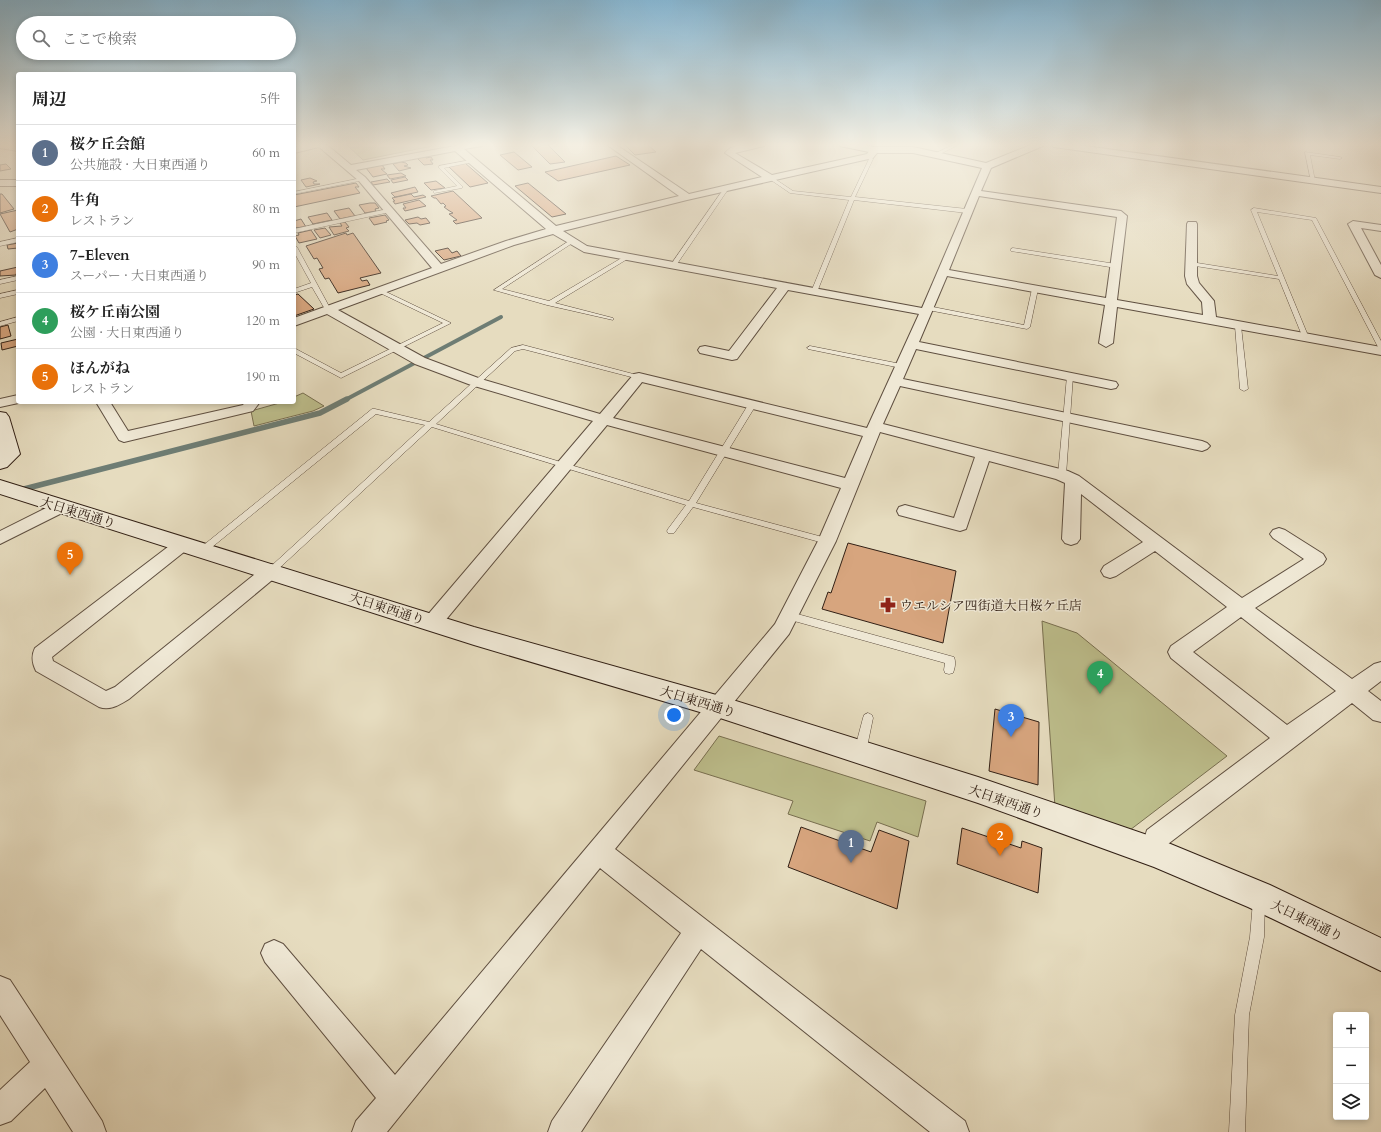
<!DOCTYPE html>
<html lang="ja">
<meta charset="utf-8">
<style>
:root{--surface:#fff;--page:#f2f2f2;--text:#222;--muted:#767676;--line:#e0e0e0;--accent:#111827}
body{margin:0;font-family:Cardo,"Noto Serif JP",serif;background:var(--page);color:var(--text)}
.controls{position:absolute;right:12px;bottom:12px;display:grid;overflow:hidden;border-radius:4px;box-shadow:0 2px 6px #0003}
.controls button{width:36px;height:36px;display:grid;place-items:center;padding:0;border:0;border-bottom:1px solid var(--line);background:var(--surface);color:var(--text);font:20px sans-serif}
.you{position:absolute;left:674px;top:715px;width:14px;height:14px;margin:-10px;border:3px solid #fff;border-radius:50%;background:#1a73e8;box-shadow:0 0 0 6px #1a73e833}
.badge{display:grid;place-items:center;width:26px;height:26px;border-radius:50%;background:var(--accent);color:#fff;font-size:13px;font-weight:700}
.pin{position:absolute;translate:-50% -33px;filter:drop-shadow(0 1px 2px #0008)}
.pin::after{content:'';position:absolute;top:21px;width:14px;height:12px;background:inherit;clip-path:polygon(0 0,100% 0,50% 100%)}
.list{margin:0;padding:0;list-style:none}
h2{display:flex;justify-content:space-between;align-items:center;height:52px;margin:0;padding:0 16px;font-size:17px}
h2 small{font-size:13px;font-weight:400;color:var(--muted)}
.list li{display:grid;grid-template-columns:26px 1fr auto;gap:12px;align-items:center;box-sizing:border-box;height:56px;padding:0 16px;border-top:1px solid var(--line)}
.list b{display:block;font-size:15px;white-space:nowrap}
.list p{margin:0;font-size:13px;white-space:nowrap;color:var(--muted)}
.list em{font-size:13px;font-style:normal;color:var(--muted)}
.icon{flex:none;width:22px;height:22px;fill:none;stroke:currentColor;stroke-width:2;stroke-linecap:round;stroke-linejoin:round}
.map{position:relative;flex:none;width:1381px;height:1132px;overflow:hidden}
.search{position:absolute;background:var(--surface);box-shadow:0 2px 6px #0003;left:16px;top:16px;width:280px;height:44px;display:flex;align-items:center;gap:10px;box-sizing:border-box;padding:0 14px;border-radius:22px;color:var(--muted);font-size:15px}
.panel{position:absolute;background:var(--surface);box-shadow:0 2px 6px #0003;left:16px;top:72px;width:280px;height:332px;border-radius:4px}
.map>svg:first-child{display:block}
</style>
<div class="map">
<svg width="1381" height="1132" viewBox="0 0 1381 1132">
<rect width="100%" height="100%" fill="#e6dcbf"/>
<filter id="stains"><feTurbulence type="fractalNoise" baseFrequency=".005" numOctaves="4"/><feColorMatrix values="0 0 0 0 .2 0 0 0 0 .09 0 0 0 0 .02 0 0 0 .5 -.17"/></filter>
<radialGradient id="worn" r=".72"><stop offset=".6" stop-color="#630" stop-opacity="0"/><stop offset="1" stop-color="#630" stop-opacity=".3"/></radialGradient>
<path fill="#bdbe8c" stroke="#786f50" d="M346,144h96l-79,16z
M303,393l21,13 -11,5 -59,15 -3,-15 32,-9h11v-5z
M1042,621l35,12 150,123 -97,74 -75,-23z
M719,736l207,65 -8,36 -41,-15 -7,19 -82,-27 5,-13 -99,-31z"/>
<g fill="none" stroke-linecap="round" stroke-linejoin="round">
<path stroke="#6e7d74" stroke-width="4" d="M345,400l156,-83"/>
<path stroke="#6e7d74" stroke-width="5.5" d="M20,490l300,-77 27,-14"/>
</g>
<path fill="#d7a57e" stroke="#322015" d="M530,144h17l18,18 -15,2z
M624,144h23l9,8 -21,3z
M514,152l18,15 -14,3 -18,-15z
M425,156l1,2 5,-1 2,3h-3l3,4 -9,1 -7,-7z
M616,156l14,9 -72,16 -13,-9z
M401,162l5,1 2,2 -4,1 7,2 -12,3 -6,-7z
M465,163l23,20 -18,4 -22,-21z
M6,164l5,5 -11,2v-6z
M382,165l3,4h-4l6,5 -14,3 -7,-9z
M401,173l5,3 -16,3 -3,-4z
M405,177l3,3 -15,3 -2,-3z
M310,178l7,3 -4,1 1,2h6l-14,3 -5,-7z
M387,179l3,3 -17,3 -2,-3z
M436,181l9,7 -14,2 -7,-7z
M356,183l3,4h-4l5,6 -66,14v-12z
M528,183l38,31 -14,3 -37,-31z
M415,187l3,5 -23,5 -4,-4z
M453,191l29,27 -26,6 -3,-3 4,-1 -8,-6 4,-1 -5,-3 -4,-3 2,-1 -3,-3 -2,1 -5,-6h-2l-3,-2z
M0,194h2l12,15 -14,4z
M411,194l3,3 9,-2 3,2 -31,7 -2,-3h2l-3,-3z
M419,200l7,6 -21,5 -2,-3h3l-3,-4z
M370,203h5l4,5 -4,1 1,2 -11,2 -6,-8z
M349,208l6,8 -15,3 -6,-8z
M18,210v19l-8,3 -10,-18z
M327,213l5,7 -19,4 -5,-7z
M385,215l4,5 -3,1 1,1 -13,3 -5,-7z
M418,217l3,2 5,-1 4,5 -10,2 -3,-2 -8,1 -4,-4z
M301,219l5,8 -12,1v-7z
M345,222l4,5 -3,1 3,3 -15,4 -5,-8 13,-1 -2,-3z
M325,228l6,7 -11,3 -6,-8z
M311,230l6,9 -18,4 -4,-7 4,-1 -1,-2z
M346,233l1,2 6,-2 28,40 -21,5 2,3 5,-1 3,5 -32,8 -9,-15 -4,1 -6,-10 4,-1 -6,-10 -3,1 -8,-13z
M18,243v5l-10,1 -1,-4z
M448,248l4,5 5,-2 4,5 -17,4 -9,-9z
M18,267l-2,8 -16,1v-5z
M298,294l16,15 -20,7v-21z
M8,325l3,11 -11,3v-12z
M18,339v7l-16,4 -1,-7z
M848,543l108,28 -13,72 -121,-34 6,-17 3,1z
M995,709l44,13 -1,63 -49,-14z
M801,827l70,25 8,-22 30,11 -12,68 -109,-42z
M962,828l59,20 1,-7 20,7 -4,45 -81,-29z"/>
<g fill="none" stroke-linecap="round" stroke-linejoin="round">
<defs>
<path id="lane" d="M955,144h5l-22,11 -4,-1z
M1305,152l35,5 2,1 -2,1 -30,-4 5,26 -2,1 -2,-1z
M870,155l3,4 -18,38 112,12 3,2 -3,2 -113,-13 -37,92 -5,1 -1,-1 38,-92 -59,-7 -22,-15 4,-1 21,14 58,6 18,-38 -1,-3z
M471,160l2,2 -29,6 18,18v2l-28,5v-2l23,-5 -18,-18v-2z
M362,178l2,1v1l-70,14v-2z
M725,187l4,1 -54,79h-4l-1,-1z
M1254,208l62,10 65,123v8l-3,-2 -66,-127 -55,-8 52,126 -1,1 -5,-1 -24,-59 -90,-14 -1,-1 3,-2 87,14 -27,-66z
M388,209l3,2 -1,1 -96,21v-4z
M18,238v4l-18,4v-4z
M569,241l5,1 -72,47 47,12 76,-45h4v2l-74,45 58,15v2l-66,-15 -53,-15z
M294,245l3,2 34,63 -1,1h-4l-14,-24 -18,6v-4l17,-6 -17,-31z
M1013,248l103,16 3,2 -3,2 -105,-17v-2z
M18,276v4l-18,4v-4z
M1035,287l3,2 -8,38 -3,2 -99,-19 -3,-2 3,-2 96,19 8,-36z
M380,289l71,34 -110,55 -47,-25v-5l2,1 45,24 102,-50 -65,-31 -1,-1z
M18,290v4l-18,4v-4z
M18,317v4l-18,5v-4z
M1238,324l3,2 7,63 -4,2 -4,-2 -5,-63z
M523,345l118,31 1,1 -3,2 -116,-30 -8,2 -79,73 253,77 59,-96 4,-2h3l1,2 -60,98 134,36 1,2 -1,2 -3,1 -134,-37 -19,26h-6l-1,-2 1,-2 18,-24 -254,-78 -158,146h-6l-2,-2 2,-2 157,-144 -49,-11 -170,138h-6l-1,-2 1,-2 172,-139h3l54,13 82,-74z
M810,346l91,18 3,2 -3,2 -93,-19 -1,-1z
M1070,374l3,2 -7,99 -4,3 -4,-3 9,-99z
M790,612l164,45c2,5 1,11 -1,16l-4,1 -4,-1 -1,-3 1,-7 -158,-44 -2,-3 2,-3z
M868,713l4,2 1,3 -7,34 -2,4 -4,1 -4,-1 -2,-4 9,-34 1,-3z
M1259,895l5,1 1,5 -1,36 -15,78 -4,117h-16l6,-117 15,-78 3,-36 1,-5z"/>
<path id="street" d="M0,144l18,1v6l-18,-3z
M310,144h16l25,21 115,-21h17l-1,2 -18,3 92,77 123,-30 -73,-52h9l74,50 73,-17 -37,-24c7,-10 29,-10 40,-9l-1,2 -29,7 37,22 95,-21 4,-6 3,-1h39l73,16 47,-19h11l-1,2 -52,22 -10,23 140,20 6,5 -10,84 86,15 -1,-13 -15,-18 -2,-8 2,-52 1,-2h8l1,2v52l2,7 15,18 2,16 165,30v8l-264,-48 -4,36 -7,4 -7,-4 6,-38 -158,-29 -28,66 192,39 5,1 2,3 -2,3 -5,1 -195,-40 -13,30 299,62 5,2 3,3 -3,3 -5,2 -302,-65 -17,38 185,47 11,5 163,122 62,-39 -31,-21 -3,-4 3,-4 6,-2 6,2 38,24 3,5 -3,5 -68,44 97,71 22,-15 7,-2v19l-13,10 13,10v21l-8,-2 -21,-17 -184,141v9l-3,9 -9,3 -9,-3c-4,-12 -4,-21 0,-32l123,-92 -99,-80 -3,-6 3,-6 56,-39 -72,-56 -39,25 -6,2 -6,-2 -3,-5 3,-5 39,-24 -62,-48 -1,45 -3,4 -6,2 -6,-2 -3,-4 3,-56 -9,-4 -67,-18 -23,68 -6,2 -61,-16 -2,-4 2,-4 6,-2 49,13 21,-61 -95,-25 -44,109 -47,93 -174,215 350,272 4,11h-39l-229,-183 -120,183h-33l4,-11 129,-188 -81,-65 -213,264h-35l4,-11 20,-23 -111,-136 -4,-9 4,-9 9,-4 9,4 112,131 380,-451 43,-83 23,-53 -234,-63 -168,203 -7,3 -7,-3 -3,-5 3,-5 168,-197 -122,-36 -56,-21 -88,-50 -33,12v-8l138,-50 -73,-87 -40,-34 -25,6v-6zM455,151l91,78 -40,12 -65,23 -76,-87 -9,-7zM877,153h36l69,15 -60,140 -335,-62 -24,-15 124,-31 186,-42zM979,196l138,21 -11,81 -157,-28zM553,234l31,18 193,36 -48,63 -24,-5 -5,1 -2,3 2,3 32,7 5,-1 51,-69 131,24 -52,114 -228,-55 -5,1 -34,40 -119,-35 -56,-21 -87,-48 176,-65zM642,382l221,54 -18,42 -232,-60zM1241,617l95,74 -49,34 -94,-73z
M1050,144h21l310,43v6l-327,-46z
M0,180h18v6h-18z
M1353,221l28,4v6l-20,-3 20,37v13l-6,-3 -27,-51z
M18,395v7h5l-23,5v-8z
M96,402h14l18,29 115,-26 2,-3h15l-7,9 -129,31 -5,-2z
M60,501l6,2 2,4 -2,4 -66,33v-13z
M183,538l6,2 3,4 -3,4 -137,109 1,4 53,30 9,-4 150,-121 6,-2 6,2 3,5 -3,5 -148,123c-10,6 -19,12 -30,8l-63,-36c-4,-8 -5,-15 -1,-23l142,-108z
M0,976l10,4 92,141 4,11h-33l-28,-44 -34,33 -11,4v-35l30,-28 -30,-47z"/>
<path id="secondary" d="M839,144h20l19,4 1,2 -5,3 -34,-7z
M0,412l6,1 3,4 11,37 -13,13 -7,2z
M0,480l474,147 246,69 258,81 178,61 114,47 111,53v33l-133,-64 -94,-40 -176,-64 -258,-85 -246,-73 -474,-151z"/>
</defs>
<use href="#lane" stroke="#5f4f40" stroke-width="1"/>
<use href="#street" stroke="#5f4f40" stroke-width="2"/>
<use href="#secondary" stroke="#322015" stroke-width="2"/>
<use href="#lane" fill="#efe8d5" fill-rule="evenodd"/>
<use href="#street" fill="#efe8d5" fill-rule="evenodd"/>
<use href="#secondary" fill="#efe8d5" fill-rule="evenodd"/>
</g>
<linearGradient id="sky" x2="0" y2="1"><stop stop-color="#87b7d3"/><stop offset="0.48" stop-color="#f4efe2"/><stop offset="1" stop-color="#f4efe2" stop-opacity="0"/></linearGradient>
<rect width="1381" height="302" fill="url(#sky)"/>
<defs>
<symbol id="pharmacy-bare" viewBox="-9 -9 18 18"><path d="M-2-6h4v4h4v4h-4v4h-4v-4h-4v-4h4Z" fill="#8f2418" stroke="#efe8d5" stroke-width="2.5" paint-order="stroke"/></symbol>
</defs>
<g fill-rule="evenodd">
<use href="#pharmacy-bare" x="877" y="594" width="22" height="22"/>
</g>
<g text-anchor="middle" stroke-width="3" stroke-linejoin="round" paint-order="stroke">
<g font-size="13" fill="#322015" stroke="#efe8d5">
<text transform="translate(78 512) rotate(17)" y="5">大日東西通り</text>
<text transform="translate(387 608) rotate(18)" y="5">大日東西通り</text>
<text transform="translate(698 701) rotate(17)" y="5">大日東西通り</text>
<text transform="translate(1006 801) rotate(19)" y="5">大日東西通り</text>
<text transform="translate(1307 920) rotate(26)" y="5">大日東西通り</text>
</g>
<g font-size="13" fill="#322015" stroke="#efe8d5" text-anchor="start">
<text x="900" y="610">ウエルシア四街道大日桜ケ丘店</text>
</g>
</g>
<rect width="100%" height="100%" filter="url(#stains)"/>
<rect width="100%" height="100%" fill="url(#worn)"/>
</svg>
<div class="controls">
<button>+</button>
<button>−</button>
<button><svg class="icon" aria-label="layers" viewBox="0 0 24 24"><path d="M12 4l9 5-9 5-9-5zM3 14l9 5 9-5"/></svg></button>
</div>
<div class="you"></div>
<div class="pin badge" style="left:851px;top:863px;background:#5c6f8a">1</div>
<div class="pin badge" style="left:1000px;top:856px;background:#e8710a">2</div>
<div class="pin badge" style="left:1011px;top:737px;background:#3f7fe0">3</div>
<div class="pin badge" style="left:1100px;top:694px;background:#2e9e5b">4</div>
<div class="pin badge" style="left:70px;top:575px;background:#e8710a">5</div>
<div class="search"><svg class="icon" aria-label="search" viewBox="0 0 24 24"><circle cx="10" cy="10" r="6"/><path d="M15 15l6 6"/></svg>ここで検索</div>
<section class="panel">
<h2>周辺<small>5件</small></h2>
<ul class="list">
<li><span class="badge" style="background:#5c6f8a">1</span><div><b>桜ケ丘会館</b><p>公共施設 · 大日東西通り</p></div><em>60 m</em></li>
<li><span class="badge" style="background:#e8710a">2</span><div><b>牛角</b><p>レストラン</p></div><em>80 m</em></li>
<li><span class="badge" style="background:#3f7fe0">3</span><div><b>7-Eleven</b><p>スーパー · 大日東西通り</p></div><em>90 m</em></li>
<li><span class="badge" style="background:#2e9e5b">4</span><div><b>桜ケ丘南公園</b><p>公園 · 大日東西通り</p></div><em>120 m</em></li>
<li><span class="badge" style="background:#e8710a">5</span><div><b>ほんがね</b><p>レストラン</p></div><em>190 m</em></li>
</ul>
</section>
</div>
